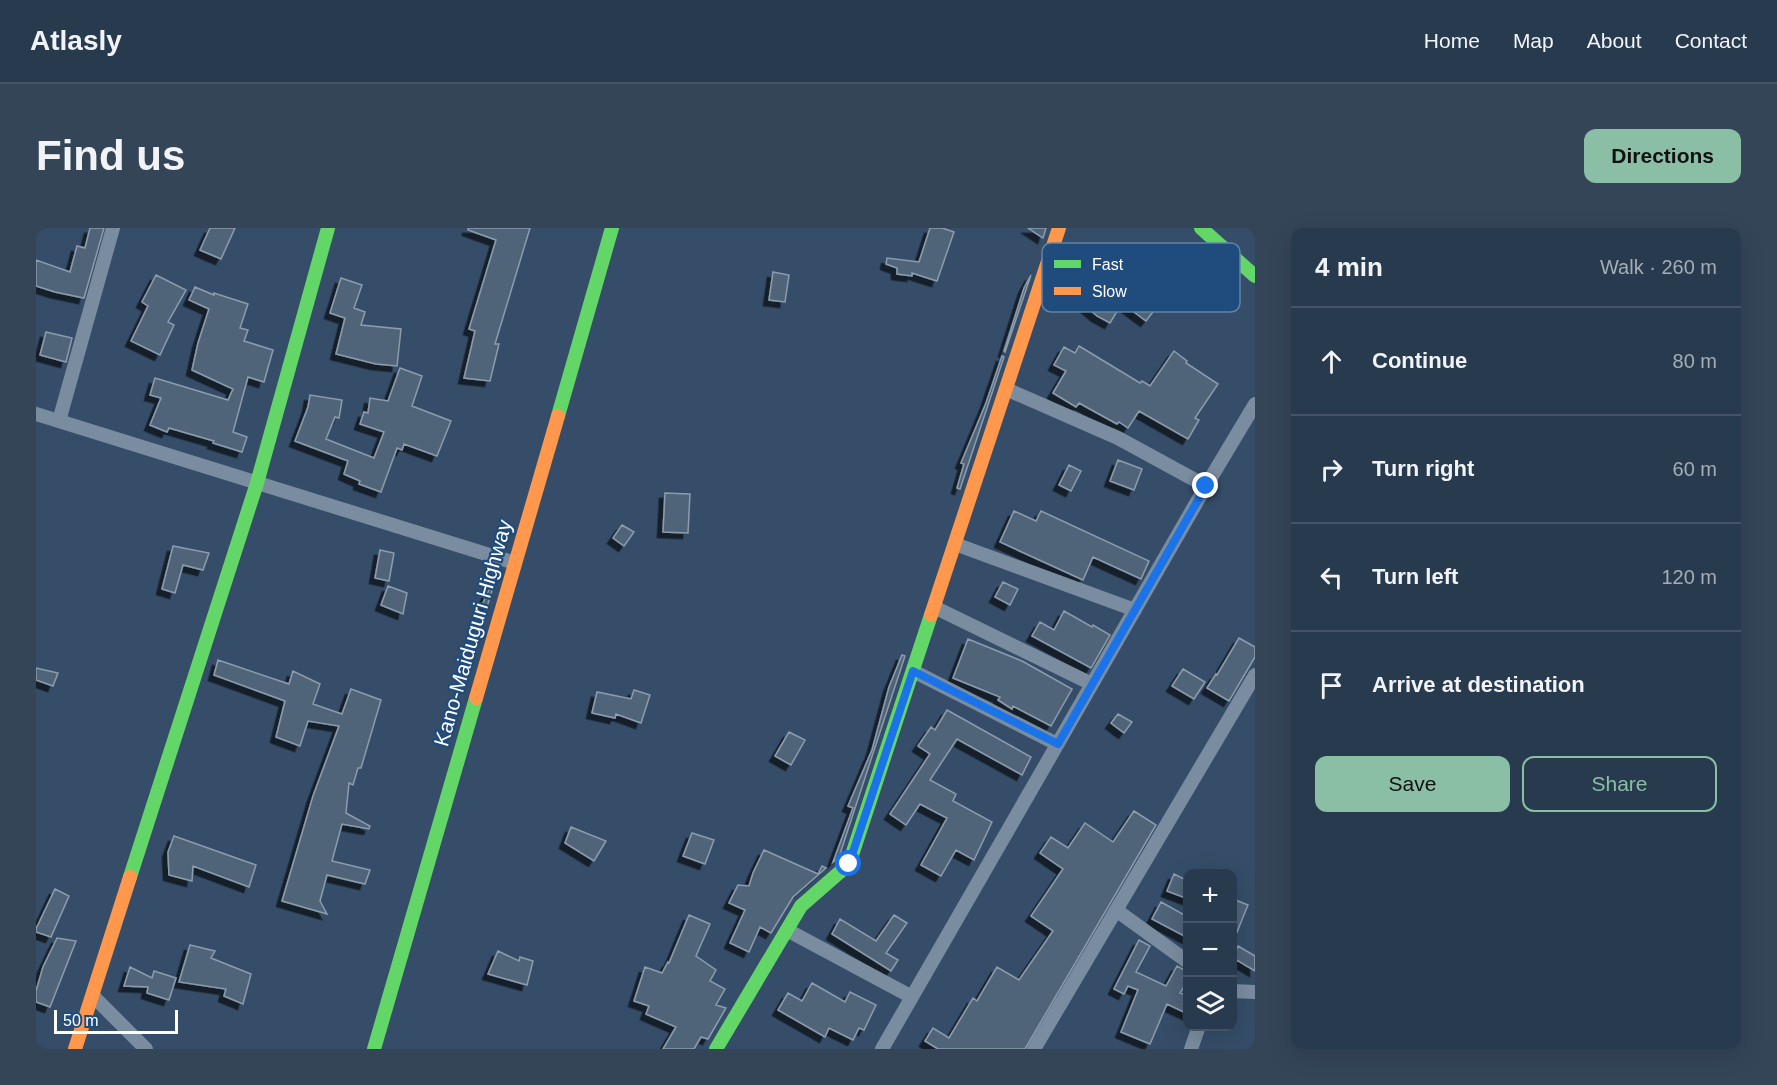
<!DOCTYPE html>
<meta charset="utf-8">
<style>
:root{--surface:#283a4e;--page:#344558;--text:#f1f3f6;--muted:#a5adb6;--line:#445466;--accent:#8abfa5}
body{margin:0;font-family:Helvetica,sans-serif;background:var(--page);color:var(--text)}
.controls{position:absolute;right:18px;bottom:18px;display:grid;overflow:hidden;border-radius:12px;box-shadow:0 6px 24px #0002}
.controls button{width:54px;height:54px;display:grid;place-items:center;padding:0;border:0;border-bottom:2px solid var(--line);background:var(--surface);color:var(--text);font:30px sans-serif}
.scale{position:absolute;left:18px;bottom:15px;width:124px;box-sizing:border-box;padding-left:6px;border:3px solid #fff;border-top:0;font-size:16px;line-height:21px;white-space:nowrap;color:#fff;-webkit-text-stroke:4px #204c7d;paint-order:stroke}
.stop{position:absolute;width:18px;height:18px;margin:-14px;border:4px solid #1a73e8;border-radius:50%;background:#fff}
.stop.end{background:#1a73e8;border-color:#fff;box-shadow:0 2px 6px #0008}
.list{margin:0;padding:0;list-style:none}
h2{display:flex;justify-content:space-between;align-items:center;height:78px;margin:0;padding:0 24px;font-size:26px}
h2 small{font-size:20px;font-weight:400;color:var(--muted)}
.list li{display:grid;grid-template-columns:39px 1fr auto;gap:18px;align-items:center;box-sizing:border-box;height:108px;padding:0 24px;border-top:2px solid var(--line)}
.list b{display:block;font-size:22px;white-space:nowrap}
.list em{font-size:20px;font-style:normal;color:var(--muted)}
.actions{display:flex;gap:12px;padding:18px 24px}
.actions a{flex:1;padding:14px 0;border:2px solid var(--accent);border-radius:12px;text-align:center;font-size:21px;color:var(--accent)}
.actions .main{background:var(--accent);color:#111}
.icon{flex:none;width:33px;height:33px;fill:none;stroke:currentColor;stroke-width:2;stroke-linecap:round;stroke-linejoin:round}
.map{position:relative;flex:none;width:1219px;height:821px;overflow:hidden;border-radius:12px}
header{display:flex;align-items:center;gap:36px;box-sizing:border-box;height:84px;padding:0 30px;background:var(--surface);border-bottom:2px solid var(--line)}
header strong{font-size:28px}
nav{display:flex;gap:33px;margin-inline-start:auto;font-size:21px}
.intro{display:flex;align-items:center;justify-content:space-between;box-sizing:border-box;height:144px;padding:0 36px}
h1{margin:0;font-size:42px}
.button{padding:15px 27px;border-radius:12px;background:var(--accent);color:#111;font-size:21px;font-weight:700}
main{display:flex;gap:36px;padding:0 36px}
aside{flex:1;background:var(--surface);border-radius:12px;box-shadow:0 6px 24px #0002}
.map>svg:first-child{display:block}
</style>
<header>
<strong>Atlasly</strong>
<nav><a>Home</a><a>Map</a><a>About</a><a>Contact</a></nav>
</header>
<div class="intro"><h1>Find us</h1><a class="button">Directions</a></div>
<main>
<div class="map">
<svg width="1219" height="821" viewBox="0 0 1219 821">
<defs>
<filter id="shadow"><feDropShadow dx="-5.5" dy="5.5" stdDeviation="0" flood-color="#0009"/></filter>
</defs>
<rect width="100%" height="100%" fill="#354d68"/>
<path fill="#506479" stroke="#8d9cad" stroke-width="1.5" filter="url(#shadow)" d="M54,0h14l-20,70 -29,-6 -19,-6v-26l34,12 7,-26 8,2z
M174,0h25l-14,31 -21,-9z
M432,0h62l-35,116h4l-9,37 -26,-3 11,-47 -6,-2 27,-89 -28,-10z
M894,0h12l12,4 -17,49 -25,-8v3l-15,-2v-6l-11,-4 1,-6 32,4z
M992,0h18l-3,10z
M737,44l16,3 -4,27 -16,-2z
M120,47l30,15 -18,32 6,3 -14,30 -29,-14 17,-35 -6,-4z
M995,47l-26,77 -1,-1 20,-63z
M305,50l21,7 -8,23 11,4 -4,13 40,4 -4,37 -21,-2 -40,-10 9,-36 -15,-5z
M1092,50l32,25 -14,18 -24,-18 -12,20 -13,-7 -27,-23 8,-10 12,9 7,-9 17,14z
M159,59l19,8v-2l34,11 -8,24 8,2 -4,11 29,9 -9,32 -16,-5 -15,55 14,5 -5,15 -29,-9 1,-2 -45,-13 -2,4 -17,-7 11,-27 -11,-3 5,-17 73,22 5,-11 -41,-19 6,-27 11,-34 -20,-9z
M10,104l26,6 -6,24 -26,-7z
M1043,118l61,37 2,-2 8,5 24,-35 13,10 -1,2 32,21 -23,34 4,2 -11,19 -49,-28 -11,17 -9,-6 -2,2 -38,-21 -3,4 -23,-14 13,-22 -12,-6 10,-18 11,6z
M966,128l2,1 -44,132 -3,-1 7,-24 -3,-1 25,-60z
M364,140l22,8 -10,30 39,15 -14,35 -33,-12 -2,6 -5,-2 -16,44 -22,-8 1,-3 -16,-7 4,-13 -53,-20 13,-34 2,-12 32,5 -3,18 -4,-1 -9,22 48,19 10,-26 -24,-8 4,-12 4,1 2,-15 18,3z
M1082,232l24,9 -8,21 -24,-9z
M1033,237l12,6 -10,20 -12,-6z
M629,265l25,1 -2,39 -25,-1z
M978,283l22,10 5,-10 108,50 -8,18 -48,-22 -10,23 -83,-38z
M586,297l12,7 -10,14 -11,-8z
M137,318l36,7 -6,17 -20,-5 -8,28 -13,-4z
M344,322l14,3 -5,28 -14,-3z
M967,354l15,7 -8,16 -15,-8z
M456,355l2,1 -7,23 -5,-2z
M352,358l19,7 -4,21 -22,-9z
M1028,383l28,16 1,-2 17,10 -19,33 -59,-32 8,-14 14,8z
M1203,410l16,9v10l-26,44 -22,-13 9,-14 1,1z
M932,411l54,22 50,28 -21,37 -38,-20 -1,3 -14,-9 2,-3 -47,-19z
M866,427l3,1 -66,201 -6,5 20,-54 -5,-2 24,-56 17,-63z
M182,432l71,24 4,-13 27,13 -7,20 29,10 9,-25 30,11 -20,68h-3l-5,17 -4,-2 -3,30 24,13 -1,3 -27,-5 -10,37 38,9 -5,14 -38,-9 -7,26 7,13 -45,-13 31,-105 26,-70 -31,-5 -8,25 -24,-9 9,-36 -71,-26z
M0,440l22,5 -5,13 -17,-6z
M1147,441l22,13 -11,17 -22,-13z
M598,462l16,5 -9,28 -25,-9 -1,4 -23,-5 5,-21 34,7z
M911,482l84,47 -9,18 -65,-36 -27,41 26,14 -3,7 39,21 -18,38 -18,-10 -15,26 -20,-11 26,-47 -27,-14 -14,21 -16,-11 40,-60 -12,-8 13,-19 4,3z
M1082,486l14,8 -8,11 -13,-10z
M753,504l16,8 -14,25 -16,-9z
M1098,583l22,14 -131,224h-87l-13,-8 8,-13 16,10 24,-40 4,3 20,-34 22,13 34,-49 -22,-15 32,-47 -23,-16 11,-16 17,11 17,-25 28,19z
M535,599l35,14 -12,20 -29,-18z
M656,605l22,7 -9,24 -22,-8z
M138,608l82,29 -7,22 -56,-21 -1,15 -23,-6 -1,-23z
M728,622l54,24 4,-8 4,2 -33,29 -22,36 -11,-6 -11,25 -19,-9 15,-33 -16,-7 9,-18 11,1 4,-13z
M1138,646l14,7v18l-21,-8z
M19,661l14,7 -18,41 -15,-5v-3z
M1197,671l15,6 -15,37z
M1125,674l27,15v21l-36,-19z
M653,687l21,9 -14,32 20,14 -6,11 15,8 -9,16 10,3 -18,31 -7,-2 -7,12h-31l13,-22 -30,-13 3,-8 -15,-5 11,-34 17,6 6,-11 1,1z
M858,687l13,8 -21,30 12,7 -7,11 -59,-37 8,-15 36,22z
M21,710l19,3 -26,66 -14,-5v-11l7,-24z
M1103,712l11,6 -14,26 30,14 11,-20 11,6v9l-8,12 8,3v18l-21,-10 -17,40 -29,-12 17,-42 -10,-4 -4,8 -10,-5z
M154,717l25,6 -4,7 40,16 -8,30 -19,-8 2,-7 -47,-7z
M1202,718l17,10v15l-22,-13z
M462,723l21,10 1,-4 13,4 -6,24 -39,-11z
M94,739l22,11 2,-7 22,7 -7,22 -22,-7 1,-6 -24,-1z
M776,755l33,19 5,-10 26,13 -12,25 -5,-2 -6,12 -24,-12 -4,9 -47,-27 10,-17 14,8z"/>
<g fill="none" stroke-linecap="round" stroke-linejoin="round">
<path stroke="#7a8c9f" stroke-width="14" d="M970,161l112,49 88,48
M0,186l479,149
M23,193l54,-193
M919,316l180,66
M898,379l158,77
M877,443l144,73
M1080,682l72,52
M751,702l125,67
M1196,763l23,1
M57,768l53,53
M846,821l324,-563 49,-82
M998,821l221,-374
M1155,821l8,-23"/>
<path stroke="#63d668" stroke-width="14" d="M1165,0l54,48
M522,188l54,-188
M94,649l127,-394 71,-255
M338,821l102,-351
M680,821l85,-143 48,-42 82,-249"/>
<path stroke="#ff974d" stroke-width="14" d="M895,387l128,-387
M440,470l82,-282
M39,821l55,-172"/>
</g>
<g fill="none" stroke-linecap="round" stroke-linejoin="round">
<path stroke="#1a73e8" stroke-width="8" d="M813,636l64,-193 145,73 148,-258"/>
</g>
<g text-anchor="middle" stroke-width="4.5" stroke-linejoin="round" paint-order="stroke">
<g font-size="21" fill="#fff" stroke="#204c7d">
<text transform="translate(437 405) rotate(-74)" y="7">Kano-Maiduguri Highway</text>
</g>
</g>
<rect x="1006" y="15" width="198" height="69" rx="9" fill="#204c7d" stroke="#6382a4" stroke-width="1.5"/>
<rect x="1018" y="32" width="27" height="8" fill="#63d668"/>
<rect x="1018" y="59" width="27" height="8" fill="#ff974d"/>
<g font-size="16" fill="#fff">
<text x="1056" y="42">Fast</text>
<text x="1056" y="69">Slow</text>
</g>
</svg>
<div class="controls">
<button>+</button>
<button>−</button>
<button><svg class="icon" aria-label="layers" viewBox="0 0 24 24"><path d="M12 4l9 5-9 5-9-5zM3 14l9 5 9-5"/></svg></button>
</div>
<div class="scale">50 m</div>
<div class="stop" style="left:813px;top:636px"></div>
<div class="stop end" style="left:1170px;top:258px"></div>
</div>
<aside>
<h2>4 min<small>Walk · 260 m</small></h2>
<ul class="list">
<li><svg class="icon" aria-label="ahead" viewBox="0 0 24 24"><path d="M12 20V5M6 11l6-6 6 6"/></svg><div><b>Continue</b></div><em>80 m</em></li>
<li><svg class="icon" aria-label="right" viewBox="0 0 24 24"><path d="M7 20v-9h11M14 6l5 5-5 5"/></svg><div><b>Turn right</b></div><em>60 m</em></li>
<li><svg class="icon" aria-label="left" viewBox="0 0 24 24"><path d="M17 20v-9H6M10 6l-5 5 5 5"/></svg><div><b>Turn left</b></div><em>120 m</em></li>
<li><svg class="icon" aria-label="arrive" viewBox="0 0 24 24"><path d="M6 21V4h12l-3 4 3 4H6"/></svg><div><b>Arrive at destination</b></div></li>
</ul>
<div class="actions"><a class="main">Save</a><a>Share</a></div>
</aside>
</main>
